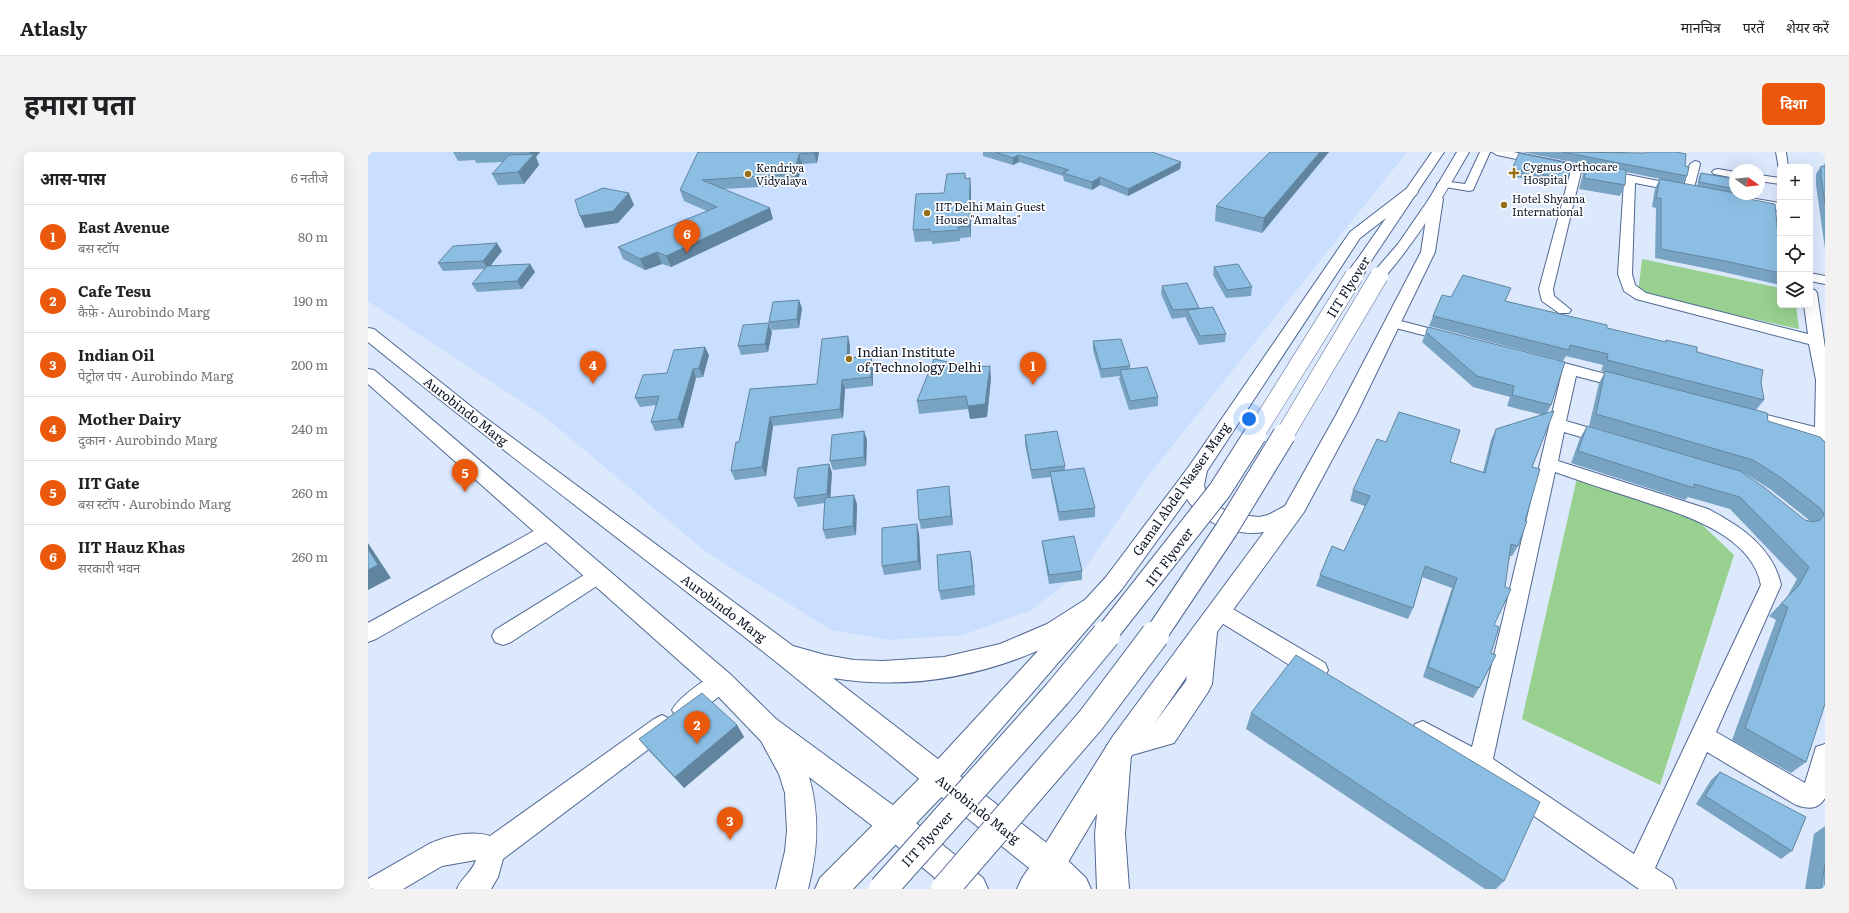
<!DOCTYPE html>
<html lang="hi">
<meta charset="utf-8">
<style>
:root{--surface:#fff;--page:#f2f2f2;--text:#202124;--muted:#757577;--line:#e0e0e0;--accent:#ea580c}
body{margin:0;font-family:Literata,"Noto Sans Devanagari",serif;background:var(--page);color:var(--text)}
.controls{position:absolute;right:12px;top:12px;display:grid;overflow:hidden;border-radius:6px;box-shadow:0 4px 16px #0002}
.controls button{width:36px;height:36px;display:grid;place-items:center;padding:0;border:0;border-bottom:1px solid var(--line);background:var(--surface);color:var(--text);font:20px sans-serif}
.compass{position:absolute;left:1361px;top:12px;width:36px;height:36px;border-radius:50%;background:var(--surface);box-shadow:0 4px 16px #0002;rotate:104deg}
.you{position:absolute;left:881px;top:267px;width:14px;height:14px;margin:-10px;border:3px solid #fff;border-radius:50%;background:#1a73e8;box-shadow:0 0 0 6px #1a73e833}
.badge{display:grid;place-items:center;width:26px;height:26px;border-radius:50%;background:var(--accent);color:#fff;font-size:13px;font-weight:700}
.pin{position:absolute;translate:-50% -33px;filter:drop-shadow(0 1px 2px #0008)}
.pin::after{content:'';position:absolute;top:21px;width:14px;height:12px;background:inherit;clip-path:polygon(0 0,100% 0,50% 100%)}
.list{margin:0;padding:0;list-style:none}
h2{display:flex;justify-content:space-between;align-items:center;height:52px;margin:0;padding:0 16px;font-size:17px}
h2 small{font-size:13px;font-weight:400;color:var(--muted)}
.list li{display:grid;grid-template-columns:26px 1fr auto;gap:12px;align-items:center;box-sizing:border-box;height:64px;padding:0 16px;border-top:1px solid var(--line)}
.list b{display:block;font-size:15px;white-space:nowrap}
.list p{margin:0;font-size:13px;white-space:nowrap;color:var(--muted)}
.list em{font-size:13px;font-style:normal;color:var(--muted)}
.icon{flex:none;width:22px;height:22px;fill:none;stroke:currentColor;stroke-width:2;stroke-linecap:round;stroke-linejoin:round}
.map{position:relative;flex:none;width:1457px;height:737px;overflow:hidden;border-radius:6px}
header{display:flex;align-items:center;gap:24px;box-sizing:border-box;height:56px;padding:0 20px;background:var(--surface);border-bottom:1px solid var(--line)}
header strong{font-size:19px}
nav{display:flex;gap:22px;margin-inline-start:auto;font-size:14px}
.intro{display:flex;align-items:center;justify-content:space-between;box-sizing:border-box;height:96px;padding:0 24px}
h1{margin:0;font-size:28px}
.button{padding:10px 18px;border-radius:6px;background:var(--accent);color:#fff;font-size:14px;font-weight:700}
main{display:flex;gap:24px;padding:0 24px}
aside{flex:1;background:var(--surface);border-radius:6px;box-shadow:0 4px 16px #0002}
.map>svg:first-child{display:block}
</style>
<header>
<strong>Atlasly</strong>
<nav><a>मानचित्र</a><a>परतें</a><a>शेयर करें</a></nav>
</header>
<div class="intro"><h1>हमारा पता</h1><a class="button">दिशा</a></div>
<main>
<aside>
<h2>आस-पास<small>6 नतीजे</small></h2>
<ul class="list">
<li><span class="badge">1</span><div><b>East Avenue</b><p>बस स्टॉप</p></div><em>80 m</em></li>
<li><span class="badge">2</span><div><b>Cafe Tesu</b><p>कैफ़े · Aurobindo Marg</p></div><em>190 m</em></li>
<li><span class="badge">3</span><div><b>Indian Oil</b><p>पेट्रोल पंप · Aurobindo Marg</p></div><em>200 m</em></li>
<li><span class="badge">4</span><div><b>Mother Dairy</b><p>दुकान · Aurobindo Marg</p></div><em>240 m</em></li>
<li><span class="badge">5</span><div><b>IIT Gate</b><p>बस स्टॉप · Aurobindo Marg</p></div><em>260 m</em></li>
<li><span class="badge">6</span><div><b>IIT Hauz Khas</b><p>सरकारी भवन</p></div><em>260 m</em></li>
</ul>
</aside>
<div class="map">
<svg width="1457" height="737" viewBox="0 0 1457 737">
<rect width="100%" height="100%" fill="#dce8fc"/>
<path fill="#cadeff" d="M0,0h1039l-258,323 -64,93 -53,42 -69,25 -74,5 -58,-10 -125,-78 -161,-135 -177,-116z"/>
<path fill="#98d08f" d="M1274,107l138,29v17h16l3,24 -161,-35z
M1209,326l115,37 42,40 -74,230 -138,-66z"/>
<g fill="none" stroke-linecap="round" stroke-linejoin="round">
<defs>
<path id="street" d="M1112,0h10l-17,38 -4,1 -30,-5 -2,-2 6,-3 22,3z
M1124,0h21l171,34 6,-22 5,-3 4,1 1,2 -7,28h-11l-47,-9 -3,91 3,11 11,8 162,41 -4,-29h6v-16l5,1 2,3 8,55v93l-88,-23 -2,-4 2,-4 6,-1 72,18 1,-47 -7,-36 -173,-45 -12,-8 -6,-17 6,-93 -43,-9 -28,117 1,7 17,14 -2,3h-10l-17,-12 -3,-12 32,-119 -74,-15z
M1408,0h10l2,15h-8l-1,2z
M1350,17l17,3v6l-21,-4 -2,-2 2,-2z
M1391,23l21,3v6l-21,-3z
M1382,46l30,5v8l-34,-7 -2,-2 2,-2z
M1442,121l15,3v8l-15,-3z
M1025,167l62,16 2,3 -2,3 -5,1 -62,-16 -2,-3 2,-3z
M1170,204l94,25 2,3 -2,3 -6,2 -50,-13 -10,45 48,14 3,4 -3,4 -6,2 -44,-13 -6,29 150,48c32,17 65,38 73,76l-65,147 89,51 11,-36 9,-3v54c-7,12 -17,11 -29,7l-89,-53 -52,116 17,11 4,10h-37l-168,-117 -56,-32 -4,-8 4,-8 8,-3 49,26 90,-375 -29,-8 -3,-3 3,-3zM1187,320c26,9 52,18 78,26 44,15 118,34 128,87l-127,269 -141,-95z
M180,373l7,2 3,5 -3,5 -179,102 -8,3v-19l173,-96z
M231,415l7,3 3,5 -3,5 -95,62 -8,3 -8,-3 -3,-6 3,-6 97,-60z
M851,451l7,2 99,58 3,7 -3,7 -8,2 -8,-2 -97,-60 -4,-6 4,-6z
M353,520l8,3 3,7 -3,7 -37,28 -8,3 -8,-3 -4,-7c7,-13 35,-33 49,-38z
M294,563l8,4 4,7 -4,7 -167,126 -5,18 -7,12h-34c5,-12 15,-17 19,-29l-34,6 -39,23h-35v-10l61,-35c17,-8 43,-14 61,-8l164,-117z"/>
<path id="secondary" d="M1043,36l5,1 2,3 -2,3 -56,43 -153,233 -3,14 2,9 10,11 10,6 13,4 20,2 9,-2 17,-9 51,-91 85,-163 8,-53 2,-3h10l2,3 -8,53 -79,163 -52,97 -87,120 -5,52 -4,8 -34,51 -42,12 -80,134h-35l5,-11 17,-24 74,-118 151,-204c-28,5 -62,-9 -77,-33l-65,90 -173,200 -96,100h-38l5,-11 109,-109 177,-192 84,-112 160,-233 56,-43zM819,524l-1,5 -32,43z"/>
<path id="primary" d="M1064,0h12l-79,118h-10l-3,-3z
M1089,0h12c-25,44 -51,86 -84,125h-10l-3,-3 26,-30 31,-45z"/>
<path id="highway" d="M0,176l6,1 109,87 310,230 32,9 29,5 29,1 61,-4 56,-13 47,-20 36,-23 9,-3 9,3 3,7c-7,14 -29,25 -43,32 -71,35 -149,51 -228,38l228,176 25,24 5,11h-39l-13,-13c-89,-71 -176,-144 -264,-215 -135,-107 -273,-210 -407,-319z
M0,217l6,1 356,304 46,45 129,95 78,64 5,11h-40l-65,-55 -74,-57c11,38 9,74 -1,112h-32l9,-38 2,-20 -2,-38 -6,-19 -18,-33 -49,-51 -344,-306z
M749,589l10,4 4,9 -6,80 4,55h-32l-2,-55 8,-80 4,-9z"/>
</defs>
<use href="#street" stroke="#506893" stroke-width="2"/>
<use href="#secondary" stroke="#506893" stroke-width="2"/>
<use href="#primary" stroke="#506893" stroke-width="2"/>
<use href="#highway" stroke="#506893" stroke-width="2"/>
<use href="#street" fill="#fff" fill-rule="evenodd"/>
<use href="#secondary" fill="#fff" fill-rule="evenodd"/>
<use href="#primary" fill="#fff" fill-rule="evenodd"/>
<use href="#highway" fill="#fff" fill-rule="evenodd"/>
<defs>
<path id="primary-bridge-far3" d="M985,125l7,-10
M1010,125l2,-3"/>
<path id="primary-bridge-far2" d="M886,284l100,-160
M916,284l95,-160"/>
<path id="primary-bridge-far1" d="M737,484l115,-146 35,-55
M787,484l71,-106 58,-95"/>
<path id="primary-bridge" d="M515,737l174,-195 49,-59
M577,737l146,-169 64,-85"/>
</defs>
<use href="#primary-bridge-far3" stroke="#506893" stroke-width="16" stroke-linecap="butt"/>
<use href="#primary-bridge-far2" stroke="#506893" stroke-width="19" stroke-linecap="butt"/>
<use href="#primary-bridge-far1" stroke="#506893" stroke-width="24" stroke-linecap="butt"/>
<use href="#primary-bridge" stroke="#506893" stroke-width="30" stroke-linecap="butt"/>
<use href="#primary-bridge-far3" stroke="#fff" stroke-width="14"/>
<use href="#primary-bridge-far2" stroke="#fff" stroke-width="18"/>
<use href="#primary-bridge-far1" stroke="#fff" stroke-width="22"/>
<use href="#primary-bridge" stroke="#fff" stroke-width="28"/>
</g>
<path fill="#78a3c3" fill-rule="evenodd" d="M85,0h87l-4,5 3,8 -15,19 -26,1 -6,-11 11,-12 -27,1 -1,-3 -17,1z
M330,0h121l-2,11 -15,1 -5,21 -73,4 49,30 -102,48 -9,-3 -17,6 -22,-11 -5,-12 89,-36 -23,-10 -4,-11z
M615,0h169l29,10 -1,7 -52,27 -28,-11 -8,5 -28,-9 -1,-5 -44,-14 -6,3 -30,-9z
M902,0h59l-67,81 -47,-12 1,-15z
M1154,0h102l61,14 2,10 -4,7 56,14 39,39h2v49l-61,-14 -64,-13 1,-50 -4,-1 3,-19 5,-9 -34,-7 -1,13 -5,11 -41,-7 4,-15 4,-9z
M1457,11v86l-9,-64v-11l5,-8h2z
M1144,17l56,10 -3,7 -55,-10z
M597,21l1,6 4,-1 1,12v47l-11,1v3l-28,3v-3l-17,1 -2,-12z
M1333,21l34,6v10l-2,4 -36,-7 2,-9z
M134,99l-12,15 40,-2 5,8 -13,17 -45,3 -5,-8 12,-15 -41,2 -5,-8z
M846,115l38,20 -1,9 -25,2 -13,-23z
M794,134l37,22v1l27,25 -1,8 -26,3 -13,-26v-2l-14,2 -11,-25z
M1083,145l55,4 101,27 57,14 2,-2 31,12 64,30 3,18 -8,10 12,11 57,21v262l-19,58 -15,11 -59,-33 44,-120 -7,-4 18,-19 10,-18 -67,-70 -42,-12 -3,3 -114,-37 9,-25 7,-12 73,22 -71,-22 10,-43 6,-11 -4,-1 2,-6 -37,-9 -3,5 -134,-35 4,-10zM1373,320l3,1 26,16 39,31 1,1 -5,-1z
M434,156l-3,20 -27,2 -3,-8z
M404,180l-4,20 -27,3 -3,-9z
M1058,180l125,73 -4,8 -15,54 -14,79 -6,10h-2l-16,69 -15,63 -6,10 -50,-21 29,-89 -30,-11 -9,31 -5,11 -92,-33 4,-11 24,-24 21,-45 -15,-5 3,-11 97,-28 33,10 8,-32 5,-11 46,-14 -35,-9 3,-9 -37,-10 -51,-45z
M725,189l37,25v3l28,28v9l-29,4 -10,-31 1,-3 -19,2 -8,-28z
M482,193v13l21,-2 2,9v21l-28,3 -2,29 -70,8 -7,50 -31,4 -4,-9 8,-29 11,-53 67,-5z
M341,203l-6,22 -7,1 -13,50 -28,3 -4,-9 5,-17 -16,2 -5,-9 32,-25z
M623,226l-4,39 -17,2 -2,-10 -49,5 -2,-13z
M496,279l3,9 -1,26 -33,4 -3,-9z
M657,283l40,31v4l30,38v9l-36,4 -8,-40v-4l-19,2 -7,-35z
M461,312l3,9 -2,25 27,6 -1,31 -30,4 -3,-9 2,-27 -27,4 -4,-9z
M582,343l3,30 -32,4 -2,-9z
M551,381l2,37 -37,5 -2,-9z
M674,389l40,30v9l-33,4 -6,-34z
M604,408l3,35 -34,5 -2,-9z
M883,561l253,168 -8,8h-11l-239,-160z
M369,573l7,12 -60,51 -35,-37 -10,-12z
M1352,620l72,79 -11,8 -85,-55 15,-24z
M1457,674v63h-20l9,-55z"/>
<path fill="#62859f" d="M161,0h11l-4,5 3,8 -15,19 -6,-12 13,-15z
M446,0h5l-2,11 -3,-10z
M952,0h9l-67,81 2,-15z
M431,2l3,10 -5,21 -3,-11z
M650,3l1,7 -6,3v-7z
M813,10l-1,7 -52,27v-7z
M732,25v8l-8,5v-8z
M602,26l1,12v47l-2,-11z
M261,41l5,12 -16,18 -33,5 -5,-12z
M402,56l3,11 -102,48 -5,-11z
M129,91l5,8 -14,18 -5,-8z
M289,100l5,12 -17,6 -5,-11z
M162,112l5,8 -13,17 -5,-8z
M431,148l3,8 -3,20 -2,-9z
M401,171l3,9 -4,20 -3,-8z
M480,184l2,9 -1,22 -2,-9z
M337,195l4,8 -6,22 -4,-9z
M503,204l2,9v21l-2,-9z
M622,214l1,12 -4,39 -17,2 -2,-13z
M325,217l3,9 -13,50 -5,-9z
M474,228l3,9 -2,29 -3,-9z
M402,265l3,9 -7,50 -4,-9z
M496,279l3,9 -1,26 -2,-9z
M461,312l3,9 -2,30 -3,-9z
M581,334l1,9 3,30 -2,-9z
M486,343l3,9 -1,31 -3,-9z
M549,372l2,9 2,37 -3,-9z
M0,391l23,35 -23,12z
M602,399l2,9 3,35 -1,-9z
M369,573l7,12 -60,51 -9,-11z"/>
<path fill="#8cbee3" stroke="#62859f" d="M330,0h116v1l-15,1 -5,20 -92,6 68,28 -104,48 -9,-4 -17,7 -22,-12 99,-40 -37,-17z
M627,0h157l29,10 -53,27 -28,-12 -8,5 -29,-9 6,-3 -51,-15 -5,3z
M902,0h50l-56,66 -48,-12z
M1194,0l84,1 1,-1h29l10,2 -1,12 4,1 -2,9z
M1151,1l53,11 -4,15 -56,-10z
M166,2l-16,18 -26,2 17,-19z
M1220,11l38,7 -1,15 -41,-7z
M1453,14l4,1v36l-4,-26z
M597,21v6l5,-1 -1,48 -11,1 1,3 -29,2v-3l-17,1 3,-36 28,-1 3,-19z
M1333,21l34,6v10l-36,-7z
M1292,27l75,14v1h4v3l36,7 3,32h2v37l-55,-12 -64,-12v-51h-5z
M235,36l26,5 -16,18 -33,5 -5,-16z
M129,91l-14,18 -45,2 15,-17z
M162,112l-13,17 -45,3 15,-18z
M870,112l14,23 -25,3 -13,-23z
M1095,123l48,13 -6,13 102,24v3l59,14v-2l31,7v5l66,18 -2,12 3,18 -157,-40 1,-6 -38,-9 -1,5 -136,-34 9,-21 9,2z
M819,131l12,25 -26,2 -11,-24z
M431,148l-2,19 -28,3 4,-20z
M845,155l13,27 -26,2 -13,-26z
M401,171l-4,21 -27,2 5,-21z
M1060,175l137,35 -14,43 -39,-10 2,-9 -37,-10 -51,-44z
M480,184l-1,22 24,-2v21l-29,3 -2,29 -70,8 -8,50 -31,4 5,-29h3l11,-53 67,-5 5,-45z
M753,187l9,27 -29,3 -8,-28z
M337,195l-6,21 -6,1 -15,50 -27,3 8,-26 -24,2 8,-23 24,-2 7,-23z
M566,207l39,8 17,-1 -5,38 -17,2 -2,-10 -49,5z
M779,215l11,30 -28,4 -10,-31z
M1237,219l162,42 1,8 52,16 5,5v262l-19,58 -61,-34 43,-121 -7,-3 18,-19 10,-18 -69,-70 -46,-13v4l-116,-37 9,-25 153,45 25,17 40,32 8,2 7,-2 4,-6 -4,-6 -40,-31 -27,-17 -157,-46z
M1186,259l-22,56 8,2 -15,52h2l-9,25 -7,-2 -6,43 6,2 -17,36 5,2 -8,26 5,2 -17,33 -51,-21 29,-89 -32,-12 -12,42 -93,-33 12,-29 12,5 26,-55 -17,-6 24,-51 9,3 13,-30 61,18 -10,32 35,11 11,-44z
M496,279v26l-34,4 2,-26z
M689,279l8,35 -34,4 -6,-35z
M461,312l-2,30 -33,4 4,-30z
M716,316l11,40 -36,4 -9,-40z
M581,334l2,30 -32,4 -2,-30z
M486,343l-1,31 -30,4 2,-32z
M549,372l1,37 -36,5v-38z
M706,384l8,35 -33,4 -7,-34z
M0,397l10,16 -10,5z
M602,399l4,35 -35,5 -2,-36z
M928,503l244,147 -36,79 -253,-168z
M334,541l35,32 -62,52 -36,-38z
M1352,620l86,45 -14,34 -87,-55z
M1457,712v25h-4z"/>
<g fill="#966e19" stroke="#fff" stroke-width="1.5">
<path d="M1144 15h4v4h4v4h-4v4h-4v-4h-4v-4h4z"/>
<circle cx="380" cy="22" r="4"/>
<circle cx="1136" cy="53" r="4"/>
<circle cx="559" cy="61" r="4"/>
<circle cx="481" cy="207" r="4"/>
</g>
<g text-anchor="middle" stroke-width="3.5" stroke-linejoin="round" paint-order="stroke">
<g font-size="11" fill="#0b1526" stroke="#fff" text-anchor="start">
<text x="1155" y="19">Cygnus Orthocare<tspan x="1155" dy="13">Hospital</tspan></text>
<text x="388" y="20">Kendriya<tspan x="388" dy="13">Vidyalaya</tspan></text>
<text x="1144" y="51">Hotel Shyama<tspan x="1144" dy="13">International</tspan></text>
<text x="567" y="59">IIT Delhi Main Guest<tspan x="567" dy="13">House "Amaltas"</tspan></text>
</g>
<g font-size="13" fill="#0b1526" stroke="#fff">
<text transform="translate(980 135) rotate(-58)" y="5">IIT Flyover</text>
<text transform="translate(98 259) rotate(38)" y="5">Aurobindo Marg</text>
<text transform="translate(813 337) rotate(-55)" y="5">Gamal Abdel Nasser Marg</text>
<text transform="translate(801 405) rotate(-53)" y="5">IIT Flyover</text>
<text transform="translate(356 456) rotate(37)" y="5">Aurobindo Marg</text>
<text transform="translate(610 657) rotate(38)" y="5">Aurobindo Marg</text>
<text transform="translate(559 687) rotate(-48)" y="5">IIT Flyover</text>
</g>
<g font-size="13" fill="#0b1526" stroke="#fff" text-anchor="start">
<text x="489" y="205">Indian Institute<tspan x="489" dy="15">of Technology Delhi</tspan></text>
</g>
</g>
</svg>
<div class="controls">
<button>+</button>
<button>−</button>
<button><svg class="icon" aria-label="locate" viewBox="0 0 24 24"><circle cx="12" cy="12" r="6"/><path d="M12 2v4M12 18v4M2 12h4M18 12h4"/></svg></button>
<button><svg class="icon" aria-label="layers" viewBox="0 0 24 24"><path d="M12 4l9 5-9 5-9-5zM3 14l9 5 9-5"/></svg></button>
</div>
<svg class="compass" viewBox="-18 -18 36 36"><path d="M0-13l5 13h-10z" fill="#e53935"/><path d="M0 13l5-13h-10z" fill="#757577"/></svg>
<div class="you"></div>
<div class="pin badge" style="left:665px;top:233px">1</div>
<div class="pin badge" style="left:329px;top:592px">2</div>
<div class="pin badge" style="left:362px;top:688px">3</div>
<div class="pin badge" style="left:225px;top:232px">4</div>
<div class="pin badge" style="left:97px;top:340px">5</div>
<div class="pin badge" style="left:319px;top:101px">6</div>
</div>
</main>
